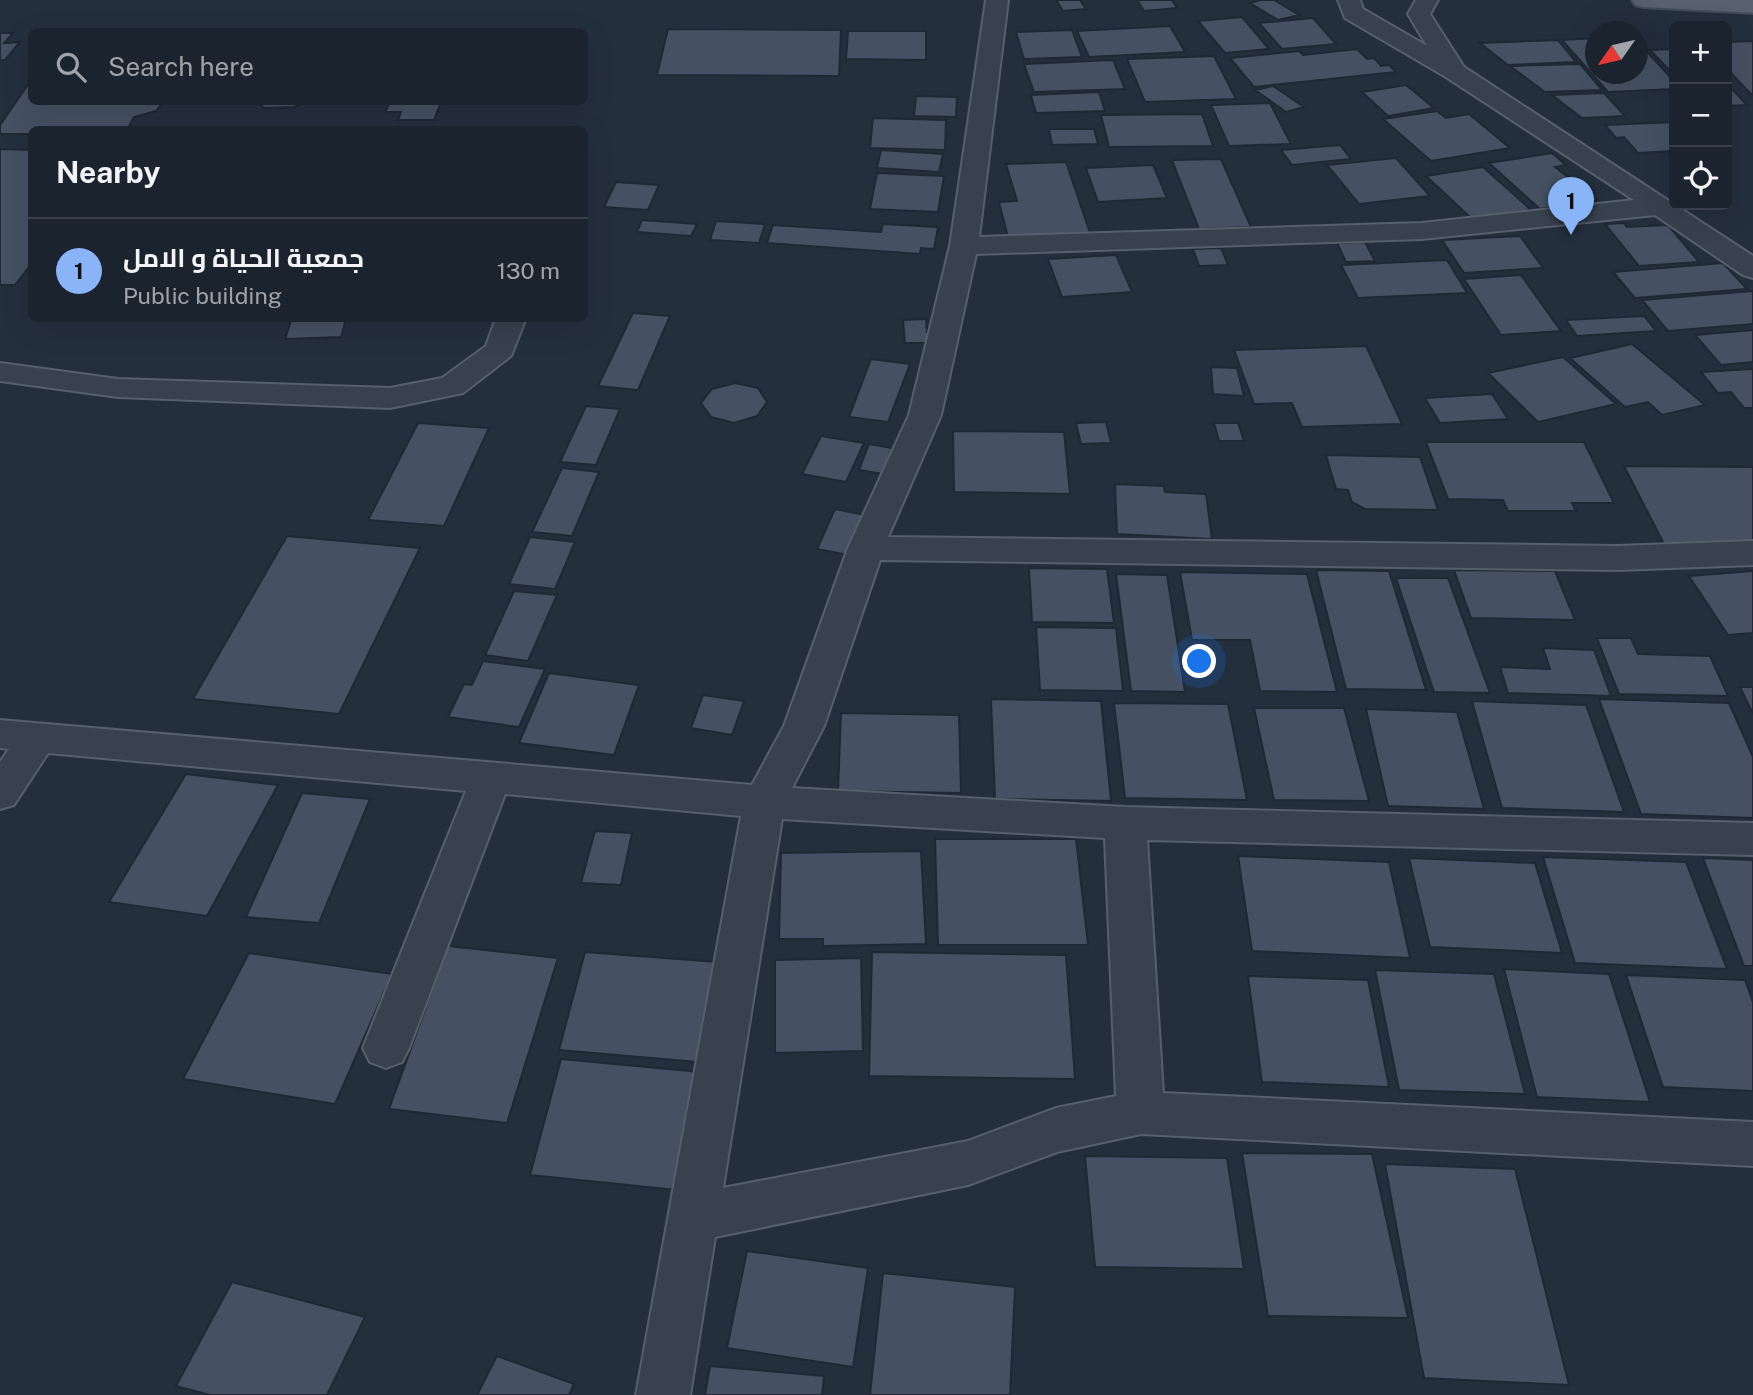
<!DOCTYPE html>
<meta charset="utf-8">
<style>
:root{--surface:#1b232e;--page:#282f3a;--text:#f1f3f6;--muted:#a0a4aa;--line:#39404a;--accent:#8ab4f8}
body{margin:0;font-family:"Public Sans",Cairo,sans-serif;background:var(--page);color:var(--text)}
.controls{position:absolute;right:21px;top:21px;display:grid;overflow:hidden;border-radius:10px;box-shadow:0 7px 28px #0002}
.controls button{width:63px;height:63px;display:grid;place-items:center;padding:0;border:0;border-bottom:2px solid var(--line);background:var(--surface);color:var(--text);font:35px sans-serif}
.compass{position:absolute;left:1585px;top:21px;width:63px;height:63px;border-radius:50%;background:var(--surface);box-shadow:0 7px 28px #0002;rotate:236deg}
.you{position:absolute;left:1200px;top:662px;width:24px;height:24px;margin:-18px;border:5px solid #fff;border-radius:50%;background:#1a73e8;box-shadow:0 0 0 10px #1a73e833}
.badge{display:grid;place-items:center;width:46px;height:46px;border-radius:50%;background:var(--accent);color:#111;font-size:23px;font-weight:700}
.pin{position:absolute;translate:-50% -58px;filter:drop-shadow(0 2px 4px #0008)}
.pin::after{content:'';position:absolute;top:37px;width:24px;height:21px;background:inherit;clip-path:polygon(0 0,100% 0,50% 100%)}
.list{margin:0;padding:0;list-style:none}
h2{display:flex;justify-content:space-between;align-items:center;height:91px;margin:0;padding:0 28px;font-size:30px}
h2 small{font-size:23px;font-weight:400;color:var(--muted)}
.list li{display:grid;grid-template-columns:46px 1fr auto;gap:21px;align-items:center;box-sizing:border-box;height:105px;padding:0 28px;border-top:2px solid var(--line)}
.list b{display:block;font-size:26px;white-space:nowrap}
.list p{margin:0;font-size:23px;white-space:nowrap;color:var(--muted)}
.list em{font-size:23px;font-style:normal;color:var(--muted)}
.icon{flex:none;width:38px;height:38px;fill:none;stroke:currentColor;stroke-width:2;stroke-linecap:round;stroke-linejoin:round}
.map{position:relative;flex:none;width:1753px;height:1395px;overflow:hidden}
.search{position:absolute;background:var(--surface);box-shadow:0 7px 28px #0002;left:28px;top:28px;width:560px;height:77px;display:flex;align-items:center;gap:18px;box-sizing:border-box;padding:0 24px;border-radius:10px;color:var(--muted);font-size:26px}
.panel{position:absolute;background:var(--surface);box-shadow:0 7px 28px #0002;left:28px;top:126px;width:560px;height:196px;border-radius:10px}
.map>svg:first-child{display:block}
</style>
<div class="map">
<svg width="1753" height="1395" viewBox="0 0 1753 1395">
<rect width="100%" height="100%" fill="#242f3e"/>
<path fill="#455162" stroke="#1f2835" stroke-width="2" d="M1056,0h24l6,9 -23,2z
M1137,0h35l5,8 -33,3z
M1261,0h13l25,15 -21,5 -28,-17z
M1242,17l27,32 -44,4 -27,-32z
M1313,18l23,26 -54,5 -23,-26z
M1170,26l15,26 -96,5 -12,-26z
M668,29l173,1 -2,46 -182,-1z
M1072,30l10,27 -58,2 -8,-27z
M848,31h78v29l-80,-1z
M0,33h13l-9,10 16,-1 -15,18h-5z
M1596,38v36h42v-32l36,39v8l-66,3 -46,-52z
M1558,40l18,22 -68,3 -28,-22z
M1753,41v54h-1l-25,-26v-27z
M1357,49l10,10 7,-1 7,8 8,-1 7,7 -142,15 -24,-29 69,-7 4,4z
M1674,49v26l-24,-25z
M1214,56l22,43 -91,3 -18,-43z
M1113,60l12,29 -91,3 -10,-28z
M1580,64l22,26 -57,2 -35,-26z
M32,79v23h131l-7,9 -22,6 -7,13h-95v4h-32v-9z
M1406,85l28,23 -46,8 -26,-24z
M1273,86l31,21 -18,5 -31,-22z
M1727,90h6l14,15 -20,1z
M1099,92l6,19 -69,2 -5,-18z
M1604,93l21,23 -43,2 -30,-23z
M916,96l41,1 -1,20 -42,-1z
M254,102h53l-13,5 -29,1z
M390,102h51l-7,18h-36l3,-8h-16z
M1270,103l21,41 -62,2 -18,-41z
M1437,111l9,7 23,-4 41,34 -79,13 -48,-42z
M1202,114l11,32 -104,1 -8,-32z
M873,118l73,2 -1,30 -75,-2z
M1674,122v29l-36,2 -14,-16 -8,1 -11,-13z
M1049,129h45l4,15 -46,1z
M1340,145l11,14 -59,6 -11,-15z
M0,149l32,1v113l-17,22h-15z
M881,150l62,4 -4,18 -62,-4z
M1552,153l14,12 -11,2 43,33 -58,9 -51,-46z
M1396,158l34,38 -71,8 -32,-39z
M1221,159l30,68 -52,2 -27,-69z
M1066,162l24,71 -82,4 -9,-35 18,-1 -11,-37z
M1153,165l14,33 -69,4 -12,-34z
M1483,167l48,43 -59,9 -46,-43z
M877,173l67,3 -6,36 -68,-3z
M616,182l43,3 -11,25 -44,-3z
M642,220l55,4 -6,12 -54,-4z
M716,221l49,3 -6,19 -49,-3z
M1624,223l3,4 41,-2 31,37 -60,4 -34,-42z
M883,224l55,3 -4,22 -13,-1 -1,6 -153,-11 6,-18 108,7z
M1520,236l23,32 -79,5 -22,-33z
M1365,242l10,19 -29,1 -9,-19z
M1221,248l7,17 -29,1 -6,-17z
M1116,255l16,37 -70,5 -14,-38z
M1447,260l20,33 -109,5 -17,-33z
M1723,263l24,26 -112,9 -22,-26z
M1521,275l40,56 -60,4 -37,-56z
M1753,291v33l-85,7 -26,-31z
M633,313l37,3 -32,74 -40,-4z
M1644,316l12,15 -79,5 -11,-16z
M346,319l-5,18 -56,2 6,-18z
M926,319l1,13h4l1,11h-27l-2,-23z
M1753,330v32l-32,3 -26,-30z
M1632,344l73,61 -43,10 -14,-13 -23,5 -55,-49z
M1366,346l36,78 -100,3 -10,-24 -38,1 -20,-54z
M1563,357l53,47 -78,18 -50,-49z
M871,359l39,5 -22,58 -39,-5z
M1211,367l26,1 7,28 -31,-2z
M1753,369v39h-9l-13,-16 -13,1 -17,-21z
M735,383l23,5 9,14 -10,14 -23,7 -23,-6 -10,-14 11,-14z
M1492,394l16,25 -68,4 -15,-25z
M586,406l34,3 -24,56 -36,-3z
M1106,422l5,21 -30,1 -5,-21z
M418,423l71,5 -45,98 -76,-6z
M1214,423h24l6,18h-25z
M953,431l111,1 6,62 -116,-2z
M821,436l43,7 -18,39 -44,-8z
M1426,442h158l30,61h-42l4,8h-68l-5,-11 -55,-1z
M869,444l23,4 -9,26 -24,-4z
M1326,455l94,2 18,53 -73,-1 -13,-7 -4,-12 -12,-1z
M1624,466l129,1v77h-89z
M562,468l37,4 -27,64 -40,-4z
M1115,484l49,2 1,6 41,2 6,45 -95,-5z
M835,509l30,6 -17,40 -31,-6z
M287,536l133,12 -81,166 -146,-15z
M530,537l45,5 -20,47 -46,-5z
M1029,568l78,1 7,54 -82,-1z
M1316,570l73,1 37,119 -80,-1z
M1454,570l101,1 20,49 -104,-2z
M1753,571v62l-25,2 -39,-59z
M1180,572l127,2 30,118 -77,-1 -10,-51h-58z
M1116,574l51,1 18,117 -54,-1z
M1396,578h52l42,115 -56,-1z
M514,591l43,4 -29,66 -43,-6z
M1036,627l80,1 7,63 -83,-1z
M1597,638h34l7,16 72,2 18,40 -109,-2z
M1543,648l51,2 17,46 -103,-3 -8,-26 50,2z
M483,661l62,8 -26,58 -71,-10 16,-33 8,1z
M549,673l90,12 -25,70 -95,-12z
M1740,687h13v27z
M703,695l41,6 -12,34 -41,-7z
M991,699l110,2 10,100 -116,-2z
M1599,699l130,4 24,54v61l-112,-4z
M1472,701l114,4 38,107 -122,-4z
M1114,703l114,1 19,96 -122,-2z
M1254,708h90l25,93 -95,-1z
M1366,709l91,3 27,97 -96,-3z
M841,713l118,2 2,78 -123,-2z
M186,774l92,11 -71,131 -98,-14z
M302,793l68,6 -51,124 -73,-6z
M595,831l37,2 -11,52 -40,-2z
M935,839h141l12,106h-150z
M921,851l5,93 -103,2v-7h-44l2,-86z
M1238,856l151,6 21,96 -158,-7z
M1543,857l143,5 41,107 -152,-6z
M1409,858l126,5 27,90 -132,-6z
M1703,858l50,2v106h-9z
M448,946l110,12 -51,165 -118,-14z
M585,952l133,10 -20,100 -139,-12z
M872,952l194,3 9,124 -206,-3z
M249,953l143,21 -57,130 -152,-25z
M861,958l2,93 -88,2v-93z
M1504,969l105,5 41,128 -113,-5z
M1375,970l119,4 31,120 -126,-4z
M1626,975l119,5 8,22v89l-90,-4z
M1248,976l120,4 21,107 -127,-5z
M561,1059l139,13 -23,118 -147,-15z
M1242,1153l130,1 36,164 -140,-2z
M1085,1156l142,2 17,111 -149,-2z
M1385,1164l130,5 54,216 -145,-7z
M747,1251l121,17 -15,99 -126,-19z
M883,1273l132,14 -5,108h-140z
M232,1282l133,35 -38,78h-117l-34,-9z
M497,1356l77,28 -5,11h-92z
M710,1366l114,10 -2,19h-117z"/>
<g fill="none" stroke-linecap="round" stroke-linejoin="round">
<defs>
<path id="minor" d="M986,0h22l-29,237 443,-14 212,-23 -188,-123 -101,-59 -7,-18h22l3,9 64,37 -19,-32 8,-14h22l-8,14 34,53 289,189v22l-10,-3 -88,-60 -233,24 -446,15 -35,161 -53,122 730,9 135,-5v24l-135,5 -738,-10 -56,166 -32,62 333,19 628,16v32l-606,-15 16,253 590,29v44l-612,-32 -84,18 -89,33 -253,52 -25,158h-54l105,-579 -236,-22 -96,254 -7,14 -16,6 -16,-6 -7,-14 103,-257 -418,-38 -34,52 -14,4v-47l9,-13 -9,-1v-28l752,65 32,-59 64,-178 61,-133 41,-169zM782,819l323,19 11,258 -60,12 -88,33 -245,47z
M496,318h30l-15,38 -48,37 -73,15 -272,-11 -118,-16v-18l118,16 272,9 52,-10 44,-32z"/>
<path id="major" d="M1632,0h121v13l-110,-6 -8,-2z"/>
</defs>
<use href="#minor" stroke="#565f6c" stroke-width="4"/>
<use href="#major" stroke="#414a57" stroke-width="4"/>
<use href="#minor" fill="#38414e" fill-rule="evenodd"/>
<use href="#major" fill="#56606e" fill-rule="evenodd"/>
</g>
</svg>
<div class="controls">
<button>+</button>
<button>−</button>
<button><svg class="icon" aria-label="locate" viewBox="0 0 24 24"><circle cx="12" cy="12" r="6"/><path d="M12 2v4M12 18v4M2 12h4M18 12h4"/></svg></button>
</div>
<svg class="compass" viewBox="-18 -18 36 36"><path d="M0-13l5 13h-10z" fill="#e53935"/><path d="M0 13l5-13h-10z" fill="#a0a4aa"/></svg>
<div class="you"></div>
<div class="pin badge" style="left:1571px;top:235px">1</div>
<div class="search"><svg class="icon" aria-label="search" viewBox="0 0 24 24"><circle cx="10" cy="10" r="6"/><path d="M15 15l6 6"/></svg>Search here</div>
<section class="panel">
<h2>Nearby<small></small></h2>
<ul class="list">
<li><span class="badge">1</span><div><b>جمعية الحياة و الامل</b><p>Public building</p></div><em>130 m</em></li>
</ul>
</section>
</div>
